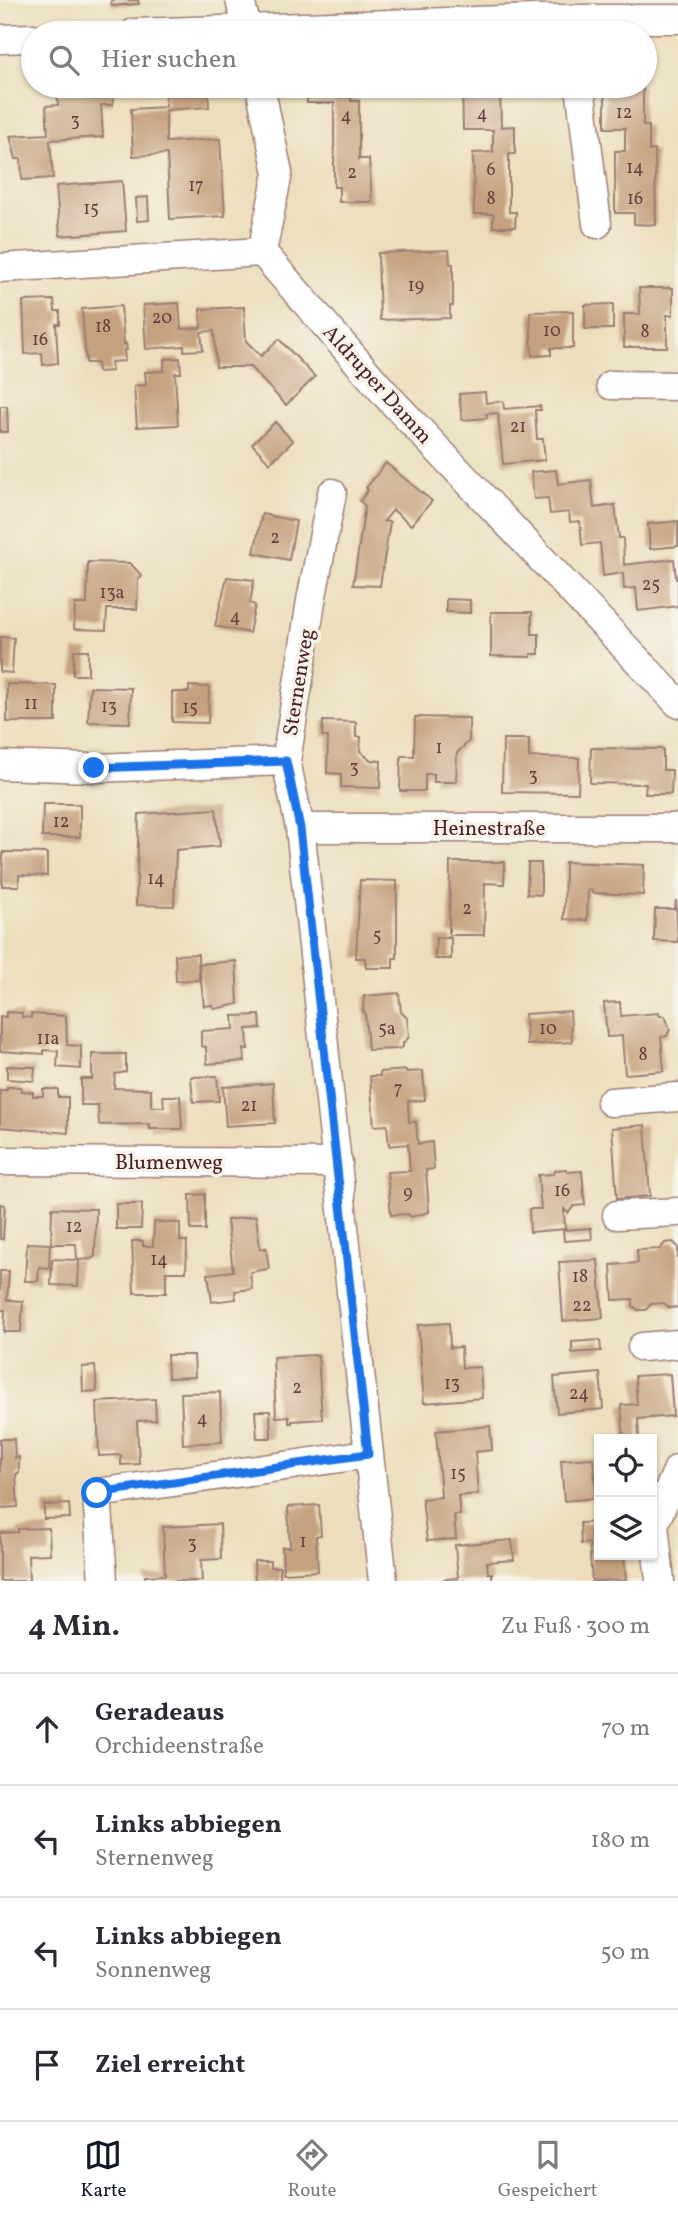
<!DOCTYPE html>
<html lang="de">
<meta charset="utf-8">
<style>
:root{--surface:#fff;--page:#f2f2f3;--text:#2b2b33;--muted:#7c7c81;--line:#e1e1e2;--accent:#111827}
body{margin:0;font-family:Vollkorn,serif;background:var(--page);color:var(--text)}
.controls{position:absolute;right:21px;bottom:21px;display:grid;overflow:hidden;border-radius:0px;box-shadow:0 2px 5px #0004}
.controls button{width:63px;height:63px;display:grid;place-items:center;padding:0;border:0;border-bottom:2px solid var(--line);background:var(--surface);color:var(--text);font:35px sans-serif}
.stop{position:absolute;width:21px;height:21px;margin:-16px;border:5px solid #1a73e8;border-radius:50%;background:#fff}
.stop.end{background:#1a73e8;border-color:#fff;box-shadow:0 2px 7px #0008}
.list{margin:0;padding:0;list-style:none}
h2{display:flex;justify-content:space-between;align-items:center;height:91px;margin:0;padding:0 28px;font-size:30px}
h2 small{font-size:23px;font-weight:400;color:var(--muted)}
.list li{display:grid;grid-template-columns:46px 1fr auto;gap:21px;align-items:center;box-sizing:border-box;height:112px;padding:0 28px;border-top:2px solid var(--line)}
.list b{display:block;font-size:26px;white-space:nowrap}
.list p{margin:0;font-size:23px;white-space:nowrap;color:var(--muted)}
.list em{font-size:23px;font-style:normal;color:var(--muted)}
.icon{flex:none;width:38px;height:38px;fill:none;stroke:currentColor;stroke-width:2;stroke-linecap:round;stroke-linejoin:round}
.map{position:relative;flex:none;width:678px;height:1581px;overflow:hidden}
.search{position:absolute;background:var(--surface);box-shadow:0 2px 5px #0004;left:21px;right:21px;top:21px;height:77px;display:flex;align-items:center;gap:18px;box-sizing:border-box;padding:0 24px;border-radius:38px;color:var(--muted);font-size:26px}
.sheet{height:539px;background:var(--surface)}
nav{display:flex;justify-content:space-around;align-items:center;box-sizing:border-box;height:98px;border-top:2px solid var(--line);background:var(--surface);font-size:19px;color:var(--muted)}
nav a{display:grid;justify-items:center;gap:4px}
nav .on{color:var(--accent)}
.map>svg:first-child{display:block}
</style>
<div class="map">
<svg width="678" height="1581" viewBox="0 0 678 1581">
<rect width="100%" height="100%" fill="#f7f3e8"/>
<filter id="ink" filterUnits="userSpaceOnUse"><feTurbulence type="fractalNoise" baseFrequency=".0143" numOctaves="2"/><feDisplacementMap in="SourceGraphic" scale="14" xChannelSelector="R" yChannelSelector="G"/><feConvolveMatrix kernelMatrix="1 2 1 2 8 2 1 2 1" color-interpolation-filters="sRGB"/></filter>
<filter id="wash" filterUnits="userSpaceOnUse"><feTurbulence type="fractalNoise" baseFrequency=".00686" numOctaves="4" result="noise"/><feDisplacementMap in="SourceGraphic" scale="28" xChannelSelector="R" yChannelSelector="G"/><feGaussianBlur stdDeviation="1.57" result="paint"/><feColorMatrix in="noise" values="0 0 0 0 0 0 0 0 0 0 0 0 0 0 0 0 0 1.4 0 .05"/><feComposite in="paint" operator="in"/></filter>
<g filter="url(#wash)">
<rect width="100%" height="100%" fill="#ecdebc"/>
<g id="blocks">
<path fill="#c5a17f" d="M111,0h27l1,4 -27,2z
M57,86h55l1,19h-12l2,32 -53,3 3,38 -31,2 -1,-21h-5l-6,-23 38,-2 -2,-28 12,-1z
M165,86h43l1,21 -43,3v32l54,-3 5,77 -55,3 -3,-65 -34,2 -2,-47 35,-2z
M307,86h44v15h8v58h10l3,43h-33v-15h-5v-84h-27z
M462,86h38l1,41 14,-1v28h-6v58h7l-1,15h-22v-13h-19l-1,-61 20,-1v-22h-30z
M605,86h38v40h6v25l6,-1 1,75 -22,-1v-11h-19v-62h10v-23h-20z
M122,181l4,50 -66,5 -4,-50z
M148,197l1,23 -12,1 -1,-23z
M449,250l1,14h3v42h-3v12l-70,2 -2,-67z
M639,288h34v27h-6v32h-43v-33h16z
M54,300l1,11h5v13h-4l2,39 -15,2 -1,-12 -17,1 -2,-53z
M179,303l2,26 20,-1 -1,-19 44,-2 2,34 15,15 18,-17 36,38 -29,28 -36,-38h-34l-2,-36 -13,1 2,18 -19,1v-5l-38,3 -3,-44z
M613,304v25h-28v-24z
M121,306l3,38h2l1,6h-3l1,11 -14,1 1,9 -14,1 -1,-9h-11l-4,-54z
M573,311v37h-22v7l-19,1 -2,-44z
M180,358l1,15h-6l3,52 -41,2 -3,-41 12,-1 -1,-13 19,-1v-12z
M485,392l1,11 17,-2 1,8 36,-3 1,4h-6l2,29h6l2,21 -42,4 -5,-51 -12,1 1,4 -25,2 -3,-26z
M0,406h7l1,26h-8z
M275,422l18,19 -23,22 -18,-19z
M386,463l46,38 -21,24 -18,-15 -9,11 6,1 -10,64 -27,-1 12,-79 -5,-5 8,-11 -2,-2z
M556,470l2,14 33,-4 3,28 21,-3 4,33h4l1,27 50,-6 2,20h2v27l-40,5 -2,-23 -12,1 -1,-16 -20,3 -3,-33 -18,2 -2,-24 -10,1 -1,-10 -19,2 -2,-16 -14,1 -3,-27z
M262,514l34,7 -7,39 -35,-7z
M678,521v25l-28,3 -2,-25z
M88,562l42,1 12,13 -4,4 -1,29h-30l-1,21 -32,-1 1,-25h12z
M227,577l27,3 -4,23 5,2 -6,28 -34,-7z
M446,599l24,1v13l-24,-1z
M491,612h41v22h7v20h-8v3l-40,-1z
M0,637l14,1 -2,35 -12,-1z
M74,650h14v25h-15z
M7,684l49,1v37h-49z
M189,686l20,1 -1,36 -36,-1v-30h17z
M90,687l41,1 -1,35 -42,-1z
M415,717l54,1v23l-12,12 -1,29h-22v-8h-9v17h-25l1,-35h13z
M323,721l33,1v15h5l-1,14 10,9 11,1 -1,27 -39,-1v-13l-14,-1 1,-36 -6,-1z
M503,739h26v18l50,1 -1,35 -76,-1z
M591,748l72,1v21h9l-1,24h-26l1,-10 -56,-1z
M43,804h37v33h-38z
M216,809l4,37 -44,4 -2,56 -38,-1 3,-91z
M3,852l44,1v23l-28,-1v11h-17z
M450,862h55l-1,22 -19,-1 -1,52h-35z
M565,862l79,3 -1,30 -51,-2v-2l-4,-1 -1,30 -23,-1z
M528,863h13v32l-14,-1z
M360,880l37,1v77h-4v10h-27l-1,-10h-9z
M676,900l2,42 -24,-1 1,-32h20z
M436,938h15v21h-16z
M198,954l1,26 -23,1 -1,-26z
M236,961l2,43 -23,5 -3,-4 -8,1 -5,-42z
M399,993l2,19 6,6 2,19 -6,6v4l-5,2 -30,1 -3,-37 -2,-2 1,-15z
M620,1002l1,14 38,-3v3h6l5,13 -3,7 -6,1 3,34 -39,3 -3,-38 -15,1 -3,-34z
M570,1011l2,31 -45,3 -2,-31z
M6,1012l16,1v4l9,1v-4l35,2 1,29 14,1v23l-24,-2 1,-16 -14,-1v4l-44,-3v-35l6,1z
M260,1015l1,13 -14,1 1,20h-4l1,12 -38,3 -1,-17 -5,-1v-15l33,-2 -1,-13z
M92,1054h34v18l-11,2 -1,14 37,1v18h13l-1,-11h17l2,33h-32v-5l-51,1 -1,-20h-17v-26h11z
M7,1066l28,1 -1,14 -27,-2z
M406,1070v2l17,-1 2,29 -17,1 1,21h7l2,22 14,-2 2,27 -8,1 3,42 -18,5 -3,-3 -17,1 -4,-43 23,-1 -2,-27 -19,2 -2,-21 -13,1 -4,-50h10v-4z
M217,1076l2,25 -26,1 -2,-25z
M273,1083l2,40 -49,3 -3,-39z
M7,1087h14v4l12,1v4h10v-7h15v8h10v36l-68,-6v-37h7z
M645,1125l5,71 -33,3 -5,-71z
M566,1169l2,3 14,-1 3,34 -11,1 -6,7 -4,-4 1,20 -35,3 -1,-23h12l-3,-34 15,-1 3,-4z
M205,1194v36h-14l-1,-35z
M0,1204l5,1 -2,34h-3z
M116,1204h26l-1,25h-25z
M52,1208l44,1 -1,47 -4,3 -12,1 -1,26 -27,-1 1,-26 25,1 -1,-16h-25z
M256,1216l4,33 6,-1 3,21 -19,3 2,17 -17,2 1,8 -24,3 -4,-28 25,-3 -6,-51z
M154,1222l26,1v18h7l-1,31h-20v21h-32l-2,-52h11v5h10z
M591,1228l1,11 -28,2 -1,-11z
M673,1242l5,5v60l-8,1 -6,-5 -13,1 -5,6h-8l-5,-4v-7l-20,1 -2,-35 27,-2 -1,-13 23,-1 5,-6z
M27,1243l23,1 -1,24 -10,-1 -1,14h-13z
M598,1260l5,58 -40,3 -4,-59z
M0,1271h9l-2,29 16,1 -2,31h-17l1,-22h-5z
M449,1323l1,25 11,-1 1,21 18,-1 2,31 -58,5 -6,-78z
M600,1340l1,11 -29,2v-11z
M167,1355h27l1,22 -27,1z
M318,1355l4,64 -30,2v2h-3v-7l-13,1 -3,-60z
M95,1366l2,25 -14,1 -1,-25z
M600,1373l3,36 -46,4 -3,-36z
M670,1374l3,42 -35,3 1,20h-15l-3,-34 16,-1 -2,-28z
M220,1392l2,50 -39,2 -2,-51z
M155,1399l1,21 -19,1 2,43 -18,1v-10l-22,1 -2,-54z
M255,1411h15l1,27h-14z
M490,1426l2,24 -17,2 3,42 -20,2 2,19h-6l2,24 -29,2 -5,-42 19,-2 -5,-66z
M0,1439h14l1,19 4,-1v16l-3,1 2,33 -18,1z
M593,1458l4,40 -33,3 -3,-41z
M69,1504l1,14 -26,1v-14z
M319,1505l2,30 -5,1 2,35 -35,2 -1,-26h8l-2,-40z
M599,1522v33h25l2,25 -34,1 -3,-38 -8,1 -1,-21z
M220,1524l1,35 -20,1 1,21h-57v-5l20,-1 -2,-48z
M49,1528l1,26 -22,1 1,26h-29v-48l18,-1v-3z
M512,1540l2,20 -27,2 1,11h4v8h-48v-2l14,-1 -3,-33z
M254,1561h16v6h10v14h-25z"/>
</g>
</g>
<g filter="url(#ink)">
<use href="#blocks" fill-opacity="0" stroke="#9b7e74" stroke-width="2"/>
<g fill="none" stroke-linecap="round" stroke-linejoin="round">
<defs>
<path id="minor" d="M240,0l8,33
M134,33l401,-14h143
M0,39l33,-1
M260,86l18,87 -16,79
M580,86l17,138
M0,268l262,-16 126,145 290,306
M611,385l67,1
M332,493l-21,108 -25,160 14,67 83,753
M0,765l94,3 192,-7
M300,828h378
M611,1102l67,-5
M0,1161l338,2
M617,1215l61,-3
M642,1347l36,-3
M103,1581l-6,-88 271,-39
M660,1581l-6,-57 24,-55"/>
</defs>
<use href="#minor" stroke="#9b7e74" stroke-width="31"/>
<use href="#minor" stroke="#fff" stroke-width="28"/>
</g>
</g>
<g fill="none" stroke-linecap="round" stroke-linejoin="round" filter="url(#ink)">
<path stroke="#1a73e8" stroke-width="9" d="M94,768l192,-7 14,67 68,626 -271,39"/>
</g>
<g text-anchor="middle" stroke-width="7" stroke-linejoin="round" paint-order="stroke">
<g font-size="18" fill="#694040">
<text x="624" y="118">12</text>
<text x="482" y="119">4</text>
<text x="346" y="121">4</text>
<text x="75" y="126">3</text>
<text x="635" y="173">14</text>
<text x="491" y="175">6</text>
<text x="352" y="178">2</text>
<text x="196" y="191">17</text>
<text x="491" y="204">8</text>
<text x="635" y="204">16</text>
<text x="91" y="214">15</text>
<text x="416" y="291">19</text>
<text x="162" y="323">20</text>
<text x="103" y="332">18</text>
<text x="552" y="336">10</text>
<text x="645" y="337">8</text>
<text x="40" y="345">16</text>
<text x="518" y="432">21</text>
<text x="275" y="543">2</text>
<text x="651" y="590">25</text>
<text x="112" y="598">13a</text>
<text x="235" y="622">4</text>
<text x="31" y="709">11</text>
<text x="109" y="712">13</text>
<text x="190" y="713">15</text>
<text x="439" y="753">1</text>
<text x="354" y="773">3</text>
<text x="533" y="781">3</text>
<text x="61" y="827">12</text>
<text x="156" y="884">14</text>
<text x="467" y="914">2</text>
<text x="377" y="941">5</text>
<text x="387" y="1034">5a</text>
<text x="548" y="1034">10</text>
<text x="48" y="1044">11a</text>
<text x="643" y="1060">8</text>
<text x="398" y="1094">7</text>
<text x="249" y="1111">21</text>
<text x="562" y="1196">16</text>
<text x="408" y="1198">9</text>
<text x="74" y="1232">12</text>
<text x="159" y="1265">14</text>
<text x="580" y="1282">18</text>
<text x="582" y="1311">22</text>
<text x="452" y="1389">13</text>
<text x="297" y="1393">2</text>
<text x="579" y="1399">24</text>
<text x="202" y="1424">4</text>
<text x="458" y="1479">15</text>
<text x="303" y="1547">1</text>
<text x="192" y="1549">3</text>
</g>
<g font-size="21" fill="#4a1f2b" stroke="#f7f3e8">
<text transform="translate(378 384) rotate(48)" y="7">Aldruper Damm</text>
<text transform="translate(298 682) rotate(-81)" y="7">Sternenweg</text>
<text x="489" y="835">Heinestraße</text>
<text x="169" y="1169">Blumenweg</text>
</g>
</g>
</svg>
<div class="controls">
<button><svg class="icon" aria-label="locate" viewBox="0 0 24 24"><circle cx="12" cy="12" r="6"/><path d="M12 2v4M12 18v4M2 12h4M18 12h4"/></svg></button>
<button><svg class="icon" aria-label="layers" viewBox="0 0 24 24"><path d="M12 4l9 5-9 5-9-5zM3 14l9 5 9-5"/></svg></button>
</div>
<div class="stop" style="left:97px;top:1493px"></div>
<div class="stop end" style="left:94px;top:768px"></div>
<div class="search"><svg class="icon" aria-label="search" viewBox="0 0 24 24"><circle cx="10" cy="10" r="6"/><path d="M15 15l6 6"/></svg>Hier suchen</div>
</div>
<section class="sheet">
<h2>4 Min.<small>Zu Fuß · 300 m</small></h2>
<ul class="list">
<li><svg class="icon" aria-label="ahead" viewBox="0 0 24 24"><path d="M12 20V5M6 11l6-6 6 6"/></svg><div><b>Geradeaus</b><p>Orchideenstraße</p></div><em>70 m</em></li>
<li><svg class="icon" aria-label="left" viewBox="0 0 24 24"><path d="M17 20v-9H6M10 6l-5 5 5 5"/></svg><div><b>Links abbiegen</b><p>Sternenweg</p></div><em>180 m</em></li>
<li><svg class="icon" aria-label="left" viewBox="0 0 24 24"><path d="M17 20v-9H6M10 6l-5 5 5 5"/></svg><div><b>Links abbiegen</b><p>Sonnenweg</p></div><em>50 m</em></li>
<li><svg class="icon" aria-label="arrive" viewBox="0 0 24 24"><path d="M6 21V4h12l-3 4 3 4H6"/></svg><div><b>Ziel erreicht</b></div></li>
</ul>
</section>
<nav>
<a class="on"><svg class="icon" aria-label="map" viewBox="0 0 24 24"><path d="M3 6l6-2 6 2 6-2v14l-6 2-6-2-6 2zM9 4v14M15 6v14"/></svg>Karte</a>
<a><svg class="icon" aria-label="directions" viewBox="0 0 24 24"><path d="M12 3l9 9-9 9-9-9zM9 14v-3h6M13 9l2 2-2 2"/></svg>Route</a>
<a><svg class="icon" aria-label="saved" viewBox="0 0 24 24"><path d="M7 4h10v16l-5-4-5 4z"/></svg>Gespeichert</a>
</nav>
